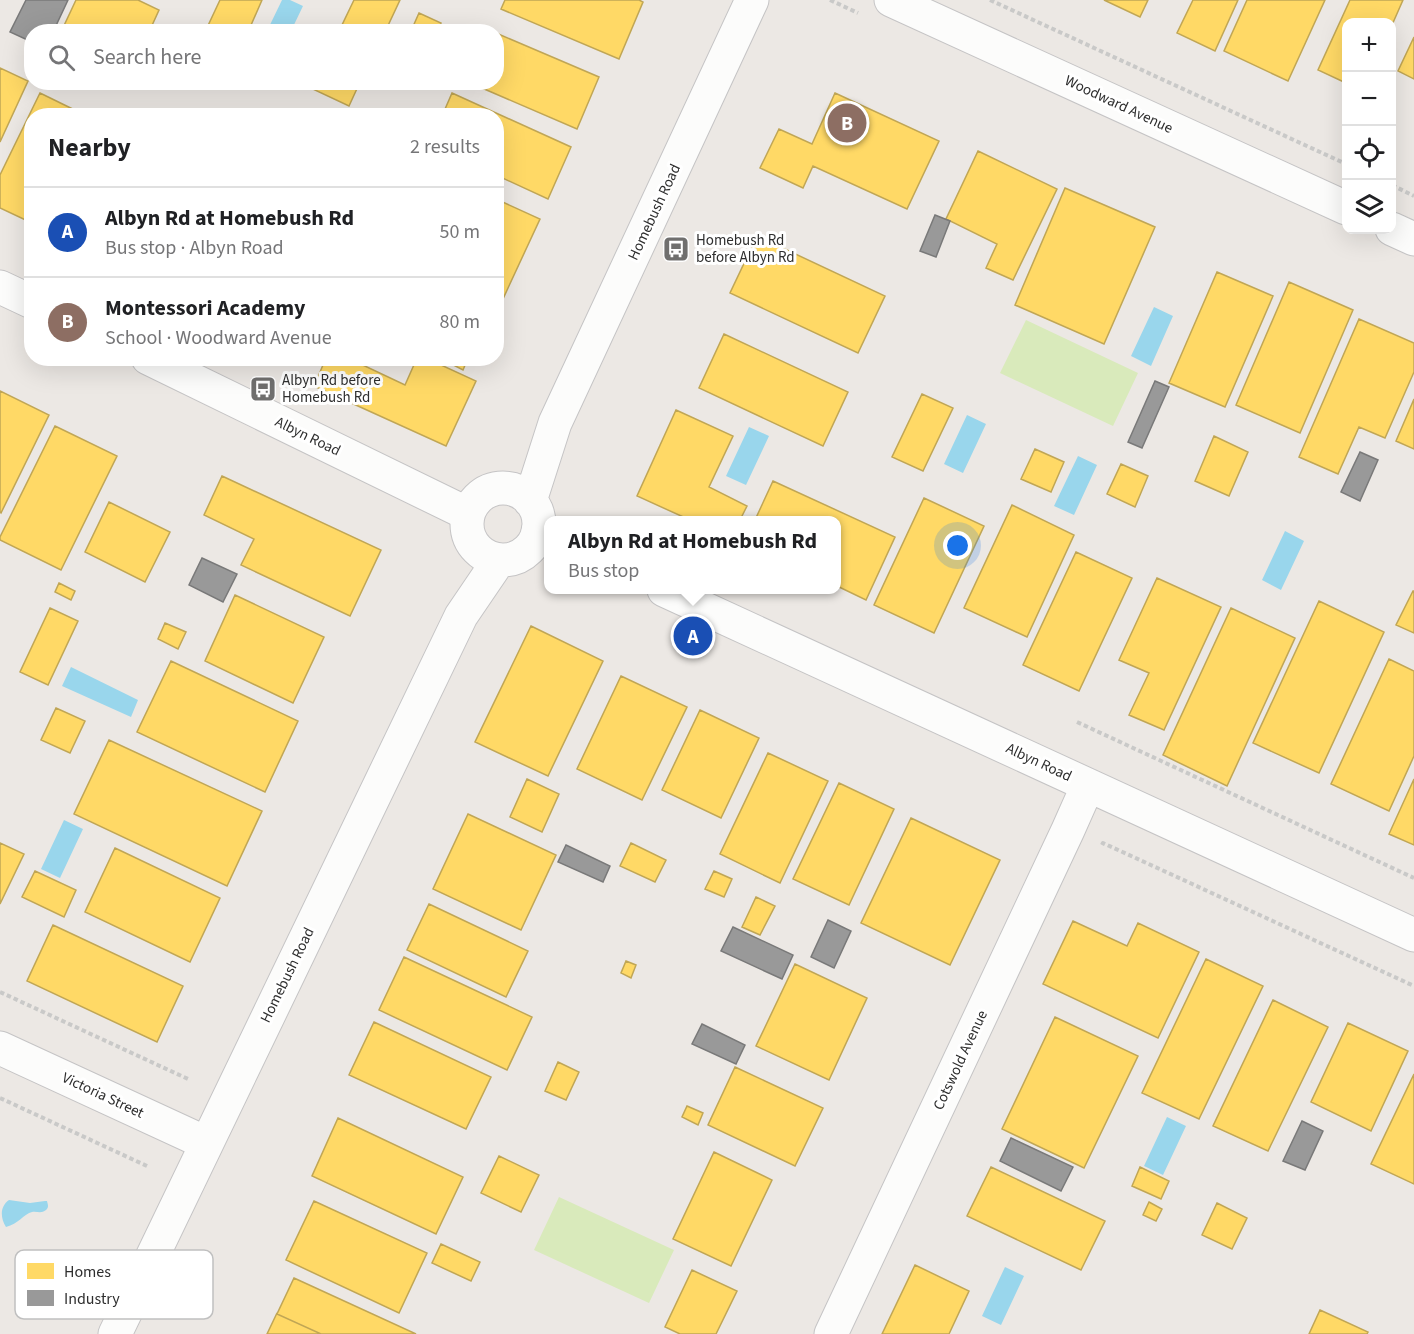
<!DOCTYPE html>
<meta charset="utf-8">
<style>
:root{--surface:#fff;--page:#f2f2f2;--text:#202124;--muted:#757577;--line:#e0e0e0;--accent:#ea580c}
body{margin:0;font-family:"Source Sans 3",sans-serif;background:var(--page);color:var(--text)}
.controls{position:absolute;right:18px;top:18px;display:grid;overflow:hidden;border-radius:12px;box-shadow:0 6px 24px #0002}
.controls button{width:54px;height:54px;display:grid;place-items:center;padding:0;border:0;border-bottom:2px solid var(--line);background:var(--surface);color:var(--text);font:30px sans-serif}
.you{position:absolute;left:958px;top:546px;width:21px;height:21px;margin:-15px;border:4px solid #fff;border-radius:50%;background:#1a73e8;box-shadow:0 0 0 9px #1a73e833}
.badge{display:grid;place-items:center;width:39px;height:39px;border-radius:50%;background:var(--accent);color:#fff;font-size:20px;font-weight:700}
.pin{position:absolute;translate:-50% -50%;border:3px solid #fff;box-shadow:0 2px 6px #0006}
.popup{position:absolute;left:544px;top:516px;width:297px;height:78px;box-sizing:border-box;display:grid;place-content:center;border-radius:12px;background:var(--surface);filter:drop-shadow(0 2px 4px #0005);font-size:20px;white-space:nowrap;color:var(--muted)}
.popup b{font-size:22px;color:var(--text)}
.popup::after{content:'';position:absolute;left:50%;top:100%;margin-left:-12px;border:12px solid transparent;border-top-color:var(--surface)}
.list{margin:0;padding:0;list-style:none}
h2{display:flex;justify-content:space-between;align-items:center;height:78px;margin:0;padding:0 24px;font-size:26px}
h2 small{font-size:20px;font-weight:400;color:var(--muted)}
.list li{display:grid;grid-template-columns:39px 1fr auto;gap:18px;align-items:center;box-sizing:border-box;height:90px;padding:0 24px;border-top:2px solid var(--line)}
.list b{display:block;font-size:22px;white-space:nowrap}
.list p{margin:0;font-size:20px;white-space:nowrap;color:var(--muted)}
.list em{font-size:20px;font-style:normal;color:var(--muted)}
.icon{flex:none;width:33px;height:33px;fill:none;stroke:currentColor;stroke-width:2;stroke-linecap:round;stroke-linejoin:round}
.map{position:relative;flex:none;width:1414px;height:1334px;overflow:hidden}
.search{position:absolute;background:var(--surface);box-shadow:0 6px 24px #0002;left:24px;top:24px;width:480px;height:66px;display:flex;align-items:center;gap:15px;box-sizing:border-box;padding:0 21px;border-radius:24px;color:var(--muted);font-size:22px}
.panel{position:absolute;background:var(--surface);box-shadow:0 6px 24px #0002;left:24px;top:108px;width:480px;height:258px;border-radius:24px}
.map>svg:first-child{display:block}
</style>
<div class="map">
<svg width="1414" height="1334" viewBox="0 0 1414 1334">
<rect width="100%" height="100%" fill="#ece8e4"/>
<path fill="#d9eabb" d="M1026,320l112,53 -25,53 -113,-53z
M559,1197l115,53 -25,53 -115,-53z"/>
<path fill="#99d6ec" d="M282,0h8l13,6 -12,25h-24z
M1154,307l19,9 -22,50 -20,-10z
M967,415l19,9 -23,49 -19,-9z
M749,427l20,9 -23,49 -20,-9z
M1078,456l19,9 -23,50 -20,-9z
M1285,531l19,10 -23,49 -19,-10z
M71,667l67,33 -7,17 -69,-31z
M64,820l19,9 -23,49 -19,-9z
M1167,1117l19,9 -23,49 -19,-9z
M9,1200l21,3 15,-2h2c1,4 2,6 -1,9 -5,4 -9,1 -14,2 -8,2 -14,12 -26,15 -6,-9 -6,-21 3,-27z
M1005,1267l19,9 -23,49 -19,-9z"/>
<path fill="#ffd966" stroke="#c0a655" stroke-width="1.5" d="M76,0h62l21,10 -10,22h-88z
M220,0h42l-14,32h-43z
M354,0h46l-15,32h-29l-14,-7z
M505,0h134l4,2 -24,57 -118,-50z
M1104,0h44l-8,17z
M1193,0h45l-23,51 -38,-18z
M1247,0h78l-37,81 -64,-30z
M1350,0h53l-11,25v-3h-46v61l-28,-13z
M419,13l22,10 -5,9 -25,-1z
M496,33l103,44 -22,52 -109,-47h28z
M1414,37v42l-16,-8z
M0,68l28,13 -28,61z
M303,82h57l-11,24 -47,-22z
M40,93l47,23h-55v107l-32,-15v-33z
M452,93l119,54 -23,52 -52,-24v-59h-54z
M835,93l104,48 -32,68 -94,-43 -10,22 -43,-20 19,-39 33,15z
M978,151l79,38 -44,91 -27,-12 11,-24 -51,-25z
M1065,188l90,39 -51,117 -89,-39z
M496,199l44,20 -38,82 -6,-2z
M757,236l128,60 -27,57 -128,-60z
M1217,272l56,24 -48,111 -56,-24z
M1289,282l64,28 -53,123 -64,-28z
M1359,319l55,24v29l-29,66 -26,-11 -21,47 -39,-17z
M724,334l124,58 -25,54 -124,-58z
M326,358h22l57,27 12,-27h9l50,23 -30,65 -132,-60z
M440,358h28l-5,12z
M0,391l49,24 -48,98 -1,-1z
M922,394l31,14 -30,63 -31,-14z
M1414,399v50l-18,-8z
M676,410l57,26 -24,51 38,19 -7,14h-50l-53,-24z
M55,426l62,30 -56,114 -61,-30v-3z
M1214,436l34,16 -19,44 -34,-15z
M1035,449l29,13 -13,30 -30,-13z
M1121,464l27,12 -13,31 -28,-13z
M222,476l159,74 -31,66 -109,-51 13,-26 -50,-24z
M773,481l122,56 -29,63 -29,-14v-66h-82z
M924,498l60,28 -50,107 -60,-28z
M109,502l61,30 -25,50 -60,-30z
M1012,505l62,30 -47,102 -63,-29z
M1076,552l56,26 -53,113 -56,-26z
M1157,578l64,29 -57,123 -35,-15 20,-42 -30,-13z
M59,583l16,8 -4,9 -16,-8z
M1413,591h1v42l-18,-8z
M235,595l89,42 -31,66 -88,-42z
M1319,601l65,31 -65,141 -66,-30z
M50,608l28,13 -30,64 -28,-13z
M1231,608l64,30 -68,148 -64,-31z
M165,623l21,9 -8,17 -20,-10z
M531,626l72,35 -55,115 -73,-34z
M1389,659l25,12v85l-25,55 -58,-27z
M171,661l127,60 -33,71 -128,-60z
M621,676l66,31 -45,93 -65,-31z
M56,708l29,13 -15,32 -29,-13z
M700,710l59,28 -38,80 -59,-28z
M109,740l153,71 -35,75 -153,-72z
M768,753l60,28 -48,102 -60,-29z
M527,779l32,15 -17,38 -32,-15z
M1414,779v66l-25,-11z
M839,783l55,26 -45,96 -56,-26z
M468,814l88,41 -35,75 -88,-41z
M911,818l89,42 -50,105 -89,-42z
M0,843l24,11 -24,50z
M631,843l35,17 -11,22 -35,-16z
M115,848l105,50 -30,64 -105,-50z
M35,871l41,19 -12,27 -42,-20z
M714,871l18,8 -8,18 -19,-8z
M756,897l19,9 -15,29 -18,-8z
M429,904l99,47 -22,46 -99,-47z
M1073,921l54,25 11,-23 61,29 -41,86 -115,-54z
M53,925l130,61 -26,56 -130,-61z
M404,957l128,60 -25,53 -128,-60z
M1206,959l57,27 -64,133 -57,-26z
M626,961l10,4 -5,13 -10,-5z
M795,964l72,34 -38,82 -73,-34z
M1273,1000l55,27 -60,124 -55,-25z
M1055,1017l83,39 -54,112 -82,-39z
M374,1022l117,55 -25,52 -117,-54z
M1348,1023l60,28 -37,80 -60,-29z
M558,1062l21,10 -13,28 -21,-9z
M735,1067l88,41 -28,58 -87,-41z
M1414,1074v110l-43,-20z
M687,1106l16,7 -5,12 -16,-8z
M338,1118l125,59 -27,57 -124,-58z
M714,1152l58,28 -41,86 -58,-27z
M499,1156l40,19 -18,37 -40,-19z
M991,1167l114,54 -24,49 -114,-54z
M1140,1167l29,14 -8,18 -29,-13z
M314,1201l113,52 -28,60 -113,-53z
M1149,1202l13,7 -6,12 -13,-6z
M1217,1203l30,15 -15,31 -30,-14z
M441,1244l39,18 -9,19 -39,-18z
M915,1265l54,26 -20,43h-67z
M692,1270l45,21 -21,43h-36l-15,-7z
M294,1278l122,56h-95l-44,-20z
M1320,1310l48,22 -1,2h-58z
M277,1313v1l44,20h-54z"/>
<path fill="#999" stroke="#797979" stroke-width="1.5" d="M26,0h42l-15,32h-21v10l-22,-10z
M935,215l15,6 -14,36 -16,-6z
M1155,381l14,6 -27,61 -14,-6z
M1360,452l18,8 -18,41 -19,-9z
M202,558l35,16 -14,28 -34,-17z
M566,845l44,21 -7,16 -45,-20z
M828,920l23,11 -17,37 -23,-11z
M733,927l60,28 -11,24 -61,-28z
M702,1024l43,21 -9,19 -44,-20z
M1302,1121l21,10 -18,39 -22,-9z
M1011,1138l62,29 -12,24 -61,-30z"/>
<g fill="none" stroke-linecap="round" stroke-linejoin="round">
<defs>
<path id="minor" d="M891,0l455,208
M1392,229l22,10
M0,287l32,15
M148,358l320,156
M538,531l11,5
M664,590l750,345
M0,1048l206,95
M831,1334l237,-504 20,-45"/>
<path id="secondary" d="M467 524a36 36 0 1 1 72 0a36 36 0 1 1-72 0Z
M530,501l25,-78 197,-423
M115,1334l346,-718 38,-56"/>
</defs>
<use href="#minor" stroke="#c5c4c5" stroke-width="35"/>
<use href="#secondary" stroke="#c5c4c5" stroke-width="35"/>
<path stroke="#c9c9c8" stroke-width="4" stroke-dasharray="4.5 3" stroke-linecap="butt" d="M830,0l28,13
M990,0l356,164
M1392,185l22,11
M1077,722l337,156
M1102,845l1,-2 311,143
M0,992l188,87
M0,1098l147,68"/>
<use href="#minor" stroke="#fcfcfb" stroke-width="33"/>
<use href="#secondary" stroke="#fcfcfb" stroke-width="33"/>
</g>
<defs>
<symbol id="bus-square" viewBox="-11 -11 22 22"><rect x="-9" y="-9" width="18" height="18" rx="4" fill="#706f6e" stroke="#fff"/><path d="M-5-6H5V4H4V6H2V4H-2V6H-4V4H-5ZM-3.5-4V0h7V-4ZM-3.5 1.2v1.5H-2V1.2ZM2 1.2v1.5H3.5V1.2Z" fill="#fff"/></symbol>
</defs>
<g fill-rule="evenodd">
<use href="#bus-square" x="661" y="234" width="30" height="30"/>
<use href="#bus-square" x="248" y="374" width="30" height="30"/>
</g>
<g text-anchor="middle" stroke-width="6" stroke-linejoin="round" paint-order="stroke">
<g font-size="15" fill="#2e2e2e" stroke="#fff">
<text transform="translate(1119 104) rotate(25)" y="5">Woodward Avenue</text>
<text transform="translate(654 212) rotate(-65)" y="5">Homebush Road</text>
<text transform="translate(308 436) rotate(26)" y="5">Albyn Road</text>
<text transform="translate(1039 762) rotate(25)" y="5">Albyn Road</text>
<text transform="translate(287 975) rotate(-64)" y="5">Homebush Road</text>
<text transform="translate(960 1060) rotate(-65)" y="5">Cotswold Avenue</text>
<text transform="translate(103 1095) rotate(25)" y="5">Victoria Street</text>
</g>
<g font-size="15" fill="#2e2e2e" stroke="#fff" text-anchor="start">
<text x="696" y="245">Homebush Rd<tspan x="696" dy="17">before Albyn Rd</tspan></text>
<text x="282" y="385">Albyn Rd before<tspan x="282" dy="17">Homebush Rd</tspan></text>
</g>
</g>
<rect x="15" y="1250" width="198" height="69" rx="9" fill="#fff" stroke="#c0c0c0" stroke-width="1.5"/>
<rect x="27" y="1263" width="27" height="16" fill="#ffd966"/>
<rect x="27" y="1290" width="27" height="16" fill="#999"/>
<g font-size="16" fill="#2e2e2e">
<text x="64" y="1277">Homes</text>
<text x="64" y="1304">Industry</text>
</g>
</svg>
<div class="controls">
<button>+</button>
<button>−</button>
<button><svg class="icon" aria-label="locate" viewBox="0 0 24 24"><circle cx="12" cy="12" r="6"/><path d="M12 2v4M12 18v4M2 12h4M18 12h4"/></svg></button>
<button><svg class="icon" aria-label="layers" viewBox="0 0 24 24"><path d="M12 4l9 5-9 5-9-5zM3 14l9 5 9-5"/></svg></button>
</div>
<div class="you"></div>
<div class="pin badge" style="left:693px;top:636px;background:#1a4fb4">A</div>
<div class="popup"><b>Albyn Rd at Homebush Rd</b>Bus stop</div>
<div class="pin badge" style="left:847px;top:123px;background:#8d6e63">B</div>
<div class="search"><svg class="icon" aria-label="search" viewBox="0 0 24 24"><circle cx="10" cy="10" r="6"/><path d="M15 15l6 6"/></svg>Search here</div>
<section class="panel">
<h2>Nearby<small>2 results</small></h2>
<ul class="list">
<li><span class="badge" style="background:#1a4fb4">A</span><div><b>Albyn Rd at Homebush Rd</b><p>Bus stop · Albyn Road</p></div><em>50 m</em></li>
<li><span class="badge" style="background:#8d6e63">B</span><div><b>Montessori Academy</b><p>School · Woodward Avenue</p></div><em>80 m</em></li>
</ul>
</section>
</div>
